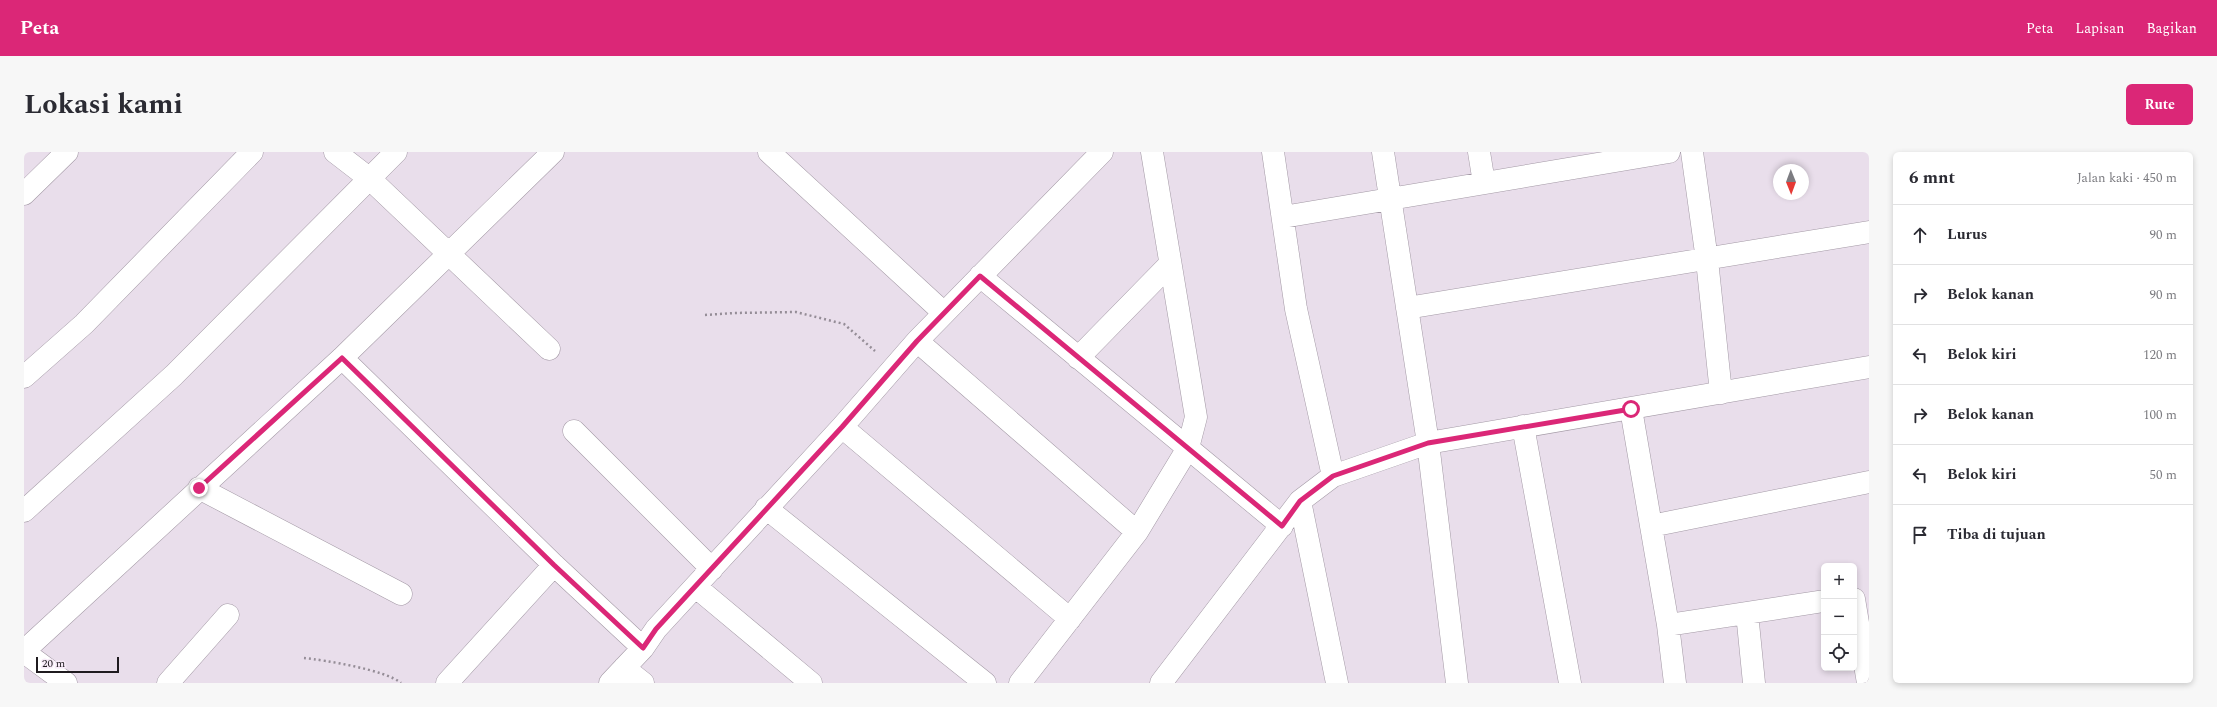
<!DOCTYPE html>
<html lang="id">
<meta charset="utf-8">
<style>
:root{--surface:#fff;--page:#f7f7f7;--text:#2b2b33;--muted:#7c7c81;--line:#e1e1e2;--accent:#db2777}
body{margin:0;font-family:Spectral,serif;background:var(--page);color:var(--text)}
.controls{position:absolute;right:12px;bottom:12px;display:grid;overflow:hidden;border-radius:6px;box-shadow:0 2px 6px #0003}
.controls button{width:36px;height:36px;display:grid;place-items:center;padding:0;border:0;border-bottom:1px solid var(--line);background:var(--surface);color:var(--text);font:20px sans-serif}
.compass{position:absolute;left:1749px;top:12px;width:36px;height:36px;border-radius:50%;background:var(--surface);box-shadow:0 2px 6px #0003;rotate:179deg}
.scale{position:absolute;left:12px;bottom:10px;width:83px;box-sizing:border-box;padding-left:4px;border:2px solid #1f1b1f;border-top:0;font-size:11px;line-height:14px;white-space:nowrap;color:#1f1b1f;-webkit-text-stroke:3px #f7ecf8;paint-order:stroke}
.stop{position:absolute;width:12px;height:12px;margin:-9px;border:3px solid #db2777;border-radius:50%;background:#fff}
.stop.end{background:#db2777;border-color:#fff;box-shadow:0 1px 4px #0008}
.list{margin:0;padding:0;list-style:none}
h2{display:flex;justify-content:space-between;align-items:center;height:52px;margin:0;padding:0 16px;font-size:17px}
h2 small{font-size:13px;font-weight:400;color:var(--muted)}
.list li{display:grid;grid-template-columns:26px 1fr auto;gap:12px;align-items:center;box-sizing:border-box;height:60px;padding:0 16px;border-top:1px solid var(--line)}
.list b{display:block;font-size:15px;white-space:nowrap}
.list em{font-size:13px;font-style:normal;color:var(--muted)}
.icon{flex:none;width:22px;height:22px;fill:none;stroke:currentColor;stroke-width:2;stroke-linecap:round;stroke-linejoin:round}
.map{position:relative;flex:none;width:1845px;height:531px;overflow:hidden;border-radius:6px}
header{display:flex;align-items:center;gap:24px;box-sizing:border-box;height:56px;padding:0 20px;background:var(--accent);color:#fff}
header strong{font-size:19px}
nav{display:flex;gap:22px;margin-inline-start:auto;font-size:14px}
.intro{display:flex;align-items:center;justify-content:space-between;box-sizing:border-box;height:96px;padding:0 24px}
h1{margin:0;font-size:28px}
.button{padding:10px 18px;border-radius:6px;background:var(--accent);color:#fff;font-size:14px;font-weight:700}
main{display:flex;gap:24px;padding:0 24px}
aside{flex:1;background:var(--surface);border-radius:6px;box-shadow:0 2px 6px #0003}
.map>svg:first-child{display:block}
</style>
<header>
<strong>Peta</strong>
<nav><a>Peta</a><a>Lapisan</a><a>Bagikan</a></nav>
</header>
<div class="intro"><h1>Lokasi kami</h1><a class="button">Rute</a></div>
<main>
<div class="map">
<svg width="1845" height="531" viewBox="0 0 1845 531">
<rect width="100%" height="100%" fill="#e9deeb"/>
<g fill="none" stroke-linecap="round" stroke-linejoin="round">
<defs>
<path id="minor" d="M311,0l35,27 179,170
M745,0l175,161
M1249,0l23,157 37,167
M1359,0l45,291 29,240
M1455,0l5,31
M1668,0l15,108 14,133
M0,42l43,-42
M1259,65l386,-65
M956,124l302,250
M1383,156l462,-76
M893,189l220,191
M318,206l212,207 89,83
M1054,206l92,-94
M0,225l60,-53 168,-172
M1607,257l37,216 7,58
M1499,274l47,257
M818,275l228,192
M550,279l138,138
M175,336l202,106
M1276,349l37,182
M742,356l219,175
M0,359l150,-136 222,-223
M1627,374l218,-44
M672,435l115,96
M1830,447l14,84
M1723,461l7,70
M1644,473l156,-24
M0,499l318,-293 211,-206
M0,500l42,31
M600,516l19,15
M144,531l60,-68
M423,531l107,-118
M586,531l33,-35 13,-19 186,-202 75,-86 185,-189
M996,531l117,-151 51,-84 8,-31 -44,-265
M1137,531l139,-182 33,-25 95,-33 441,-76"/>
</defs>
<use href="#minor" stroke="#a399a5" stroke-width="23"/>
<path stroke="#958d97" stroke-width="2.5" stroke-dasharray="2 3" stroke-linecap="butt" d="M681,163l29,-2 62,-1 48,12 31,27
M280,506c20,2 82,12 97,25"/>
<use href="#minor" stroke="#fff" stroke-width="22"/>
</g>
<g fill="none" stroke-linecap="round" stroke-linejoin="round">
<path stroke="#db2777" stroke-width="5" d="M175,336l143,-130 212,207 89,83 13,-19 186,-202 75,-86 63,-65 302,250 18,-25 33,-25 95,-33 203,-34"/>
</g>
</svg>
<div class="controls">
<button>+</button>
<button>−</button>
<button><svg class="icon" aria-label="locate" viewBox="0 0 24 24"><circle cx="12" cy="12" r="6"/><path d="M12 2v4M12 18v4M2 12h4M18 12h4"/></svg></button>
</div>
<svg class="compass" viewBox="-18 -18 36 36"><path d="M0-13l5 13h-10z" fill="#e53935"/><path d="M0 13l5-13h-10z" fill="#7c7c81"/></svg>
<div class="scale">20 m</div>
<div class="stop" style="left:1607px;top:257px"></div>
<div class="stop end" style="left:175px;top:336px"></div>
</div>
<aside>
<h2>6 mnt<small>Jalan kaki · 450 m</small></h2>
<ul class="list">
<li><svg class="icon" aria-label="ahead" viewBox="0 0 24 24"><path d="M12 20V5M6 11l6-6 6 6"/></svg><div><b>Lurus</b></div><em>90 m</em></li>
<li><svg class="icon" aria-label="right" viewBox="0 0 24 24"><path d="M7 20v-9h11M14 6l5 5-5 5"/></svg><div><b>Belok kanan</b></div><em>90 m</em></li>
<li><svg class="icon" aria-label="left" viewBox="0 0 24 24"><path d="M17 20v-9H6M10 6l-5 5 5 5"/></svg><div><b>Belok kiri</b></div><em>120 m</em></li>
<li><svg class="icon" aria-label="right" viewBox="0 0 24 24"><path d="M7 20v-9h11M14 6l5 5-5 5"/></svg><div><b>Belok kanan</b></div><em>100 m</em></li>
<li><svg class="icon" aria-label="left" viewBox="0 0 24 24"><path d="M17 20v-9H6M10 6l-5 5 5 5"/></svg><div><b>Belok kiri</b></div><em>50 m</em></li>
<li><svg class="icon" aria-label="arrive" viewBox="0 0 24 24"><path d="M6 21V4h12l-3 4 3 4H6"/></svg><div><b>Tiba di tujuan</b></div></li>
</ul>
</aside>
</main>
